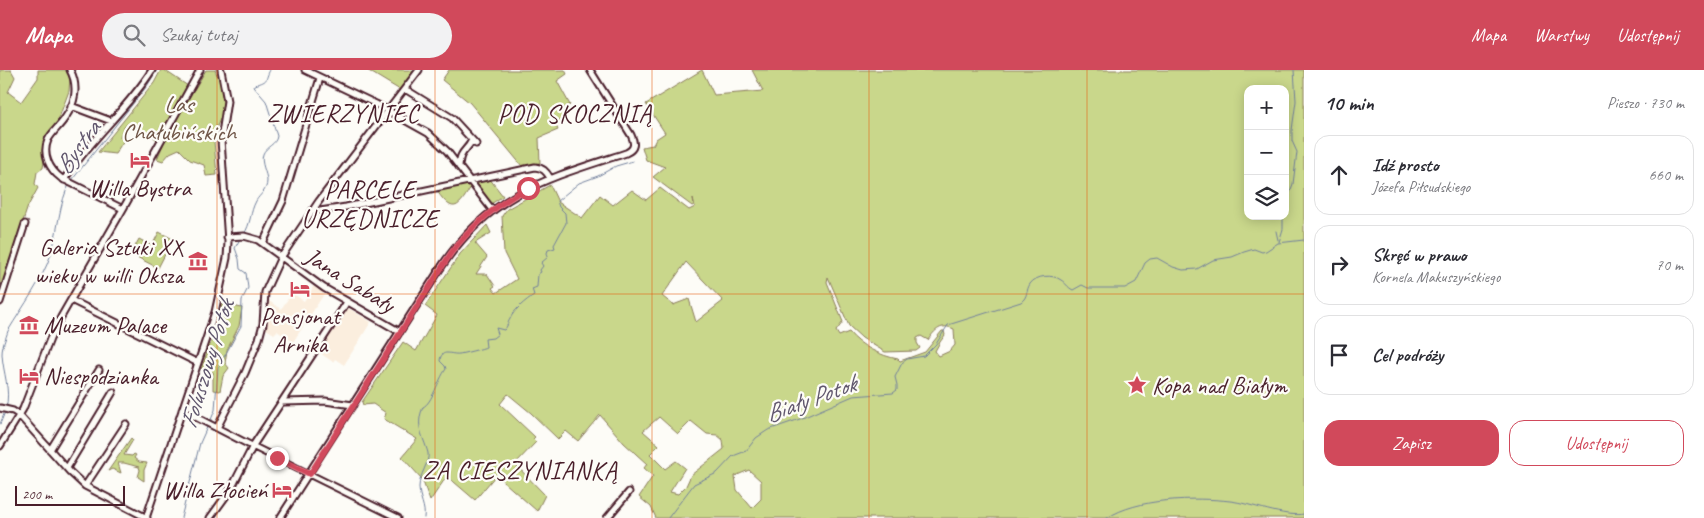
<!DOCTYPE html>
<html lang="pl">
<meta charset="utf-8">
<style>
:root{--surface:#fff;--page:#f2f2f3;--text:#2b2b33;--muted:#7c7c81;--line:#e1e1e2;--accent:#d1495b}
body{margin:0;font-family:Caveat,sans-serif;background:var(--page);color:var(--text)}
.controls{position:absolute;right:15px;top:15px;display:grid;overflow:hidden;border-radius:10px;box-shadow:0 2px 12px #0003}
.controls button{width:45px;height:45px;display:grid;place-items:center;padding:0;border:0;border-bottom:1px solid var(--line);background:var(--surface);color:var(--text);font:25px sans-serif}
.scale{position:absolute;left:15px;bottom:12px;width:110px;box-sizing:border-box;padding-left:5px;border:2px solid #4a1f2b;border-top:0;font-size:14px;line-height:18px;white-space:nowrap;color:#4a1f2b;-webkit-text-stroke:4px #fdfcf7;paint-order:stroke}
.stop{position:absolute;width:15px;height:15px;margin:-11px;border:4px solid #d1495b;border-radius:50%;background:#fff}
.stop.end{background:#d1495b;border-color:#fff;box-shadow:0 1px 5px #0008}
.list{margin:0;padding:0;list-style:none}
h2{display:flex;justify-content:space-between;align-items:center;height:65px;margin:0;padding:0 20px;font-size:21px}
h2 small{font-size:16px;font-weight:400;color:var(--muted)}
.list li{display:grid;grid-template-columns:32px 1fr auto;gap:15px;align-items:center;box-sizing:border-box;height:80px;margin:0 10px 10px;padding:0 10px;border:1px solid var(--line);border-radius:15px}
.list b{display:block;font-size:19px;white-space:nowrap}
.list p{margin:0;font-size:16px;white-space:nowrap;color:var(--muted)}
.list em{font-size:16px;font-style:normal;color:var(--muted)}
.actions{display:flex;gap:10px;padding:15px 20px}
.actions a{flex:1;padding:11px 0;border:1px solid var(--accent);border-radius:15px;text-align:center;font-size:18px;color:var(--accent)}
.actions .main{background:var(--accent);color:#fff}
.icon{flex:none;width:28px;height:28px;fill:none;stroke:currentColor;stroke-width:2;stroke-linecap:round;stroke-linejoin:round}
.map{position:relative;flex:none;width:1304px;height:448px;overflow:hidden}
header{display:flex;align-items:center;gap:30px;box-sizing:border-box;height:70px;padding:0 25px;background:var(--accent);color:#fff}
header strong{font-size:24px}
nav{display:flex;gap:28px;margin-inline-start:auto;font-size:18px}
.search{width:350px;height:45px;background:var(--page);display:flex;align-items:center;gap:12px;box-sizing:border-box;padding:0 18px;border-radius:28px;color:var(--muted);font-size:19px}
main{display:flex}
aside{flex:1;background:var(--surface)}
.map>svg:first-child{display:block}
</style>
<header>
<strong>Mapa</strong>
<div class="search"><svg class="icon" aria-label="search" viewBox="0 0 24 24"><circle cx="10" cy="10" r="6"/><path d="M15 15l6 6"/></svg>Szukaj tutaj</div>
<nav><a>Mapa</a><a>Warstwy</a><a>Udostępnij</a></nav>
</header>
<main>
<div class="map">
<svg width="1304" height="448" viewBox="0 0 1304 448">
<rect width="100%" height="100%" fill="#fdfcf7"/>
<filter id="ink" filterUnits="userSpaceOnUse"><feTurbulence type="fractalNoise" baseFrequency=".02" numOctaves="2"/><feDisplacementMap in="SourceGraphic" scale="10" xChannelSelector="R" yChannelSelector="G"/><feConvolveMatrix kernelMatrix="1 2 1 2 8 2 1 2 1" color-interpolation-filters="sRGB"/></filter>
<g filter="url(#ink)">
<path fill="#fbeede" d="M315,214l11,7 -33,51 -16,-11 -3,3 -9,-6 1,-29 15,10 11,-16 12,8z
M348,238l23,14 -27,43 -9,-6 -2,3 -16,-11 29,-42z"/>
<path fill="#c9d78b" stroke="#8a7b5b" fill-rule="evenodd" d="M0,0h11l4,7 -7,15 13,10 17,-24v-8h28l4,7 -1,14 -12,32 -12,13 -2,10 1,16 -1,6 -6,4 -2,12 3,4 -10,18 -26,79h-2z
M161,0h3l30,20 12,-20h9l2,5 3,3 4,32 -7,16 -3,15 3,34 -11,1 -2,-11 -14,-5 -11,-11 -9,4 -7,8 -6,-2 6,-14 -13,-11 -23,-10 -4,5 -3,8 4,3 -9,14 -17,-2 56,-69z
M367,0h47l-14,20z
M449,0h116l2,4 -10,7 13,24 -8,4 4,9 -11,5 3,7 -19,8 1,25 -18,3 -52,-63 -28,-23z
M702,0l12,25 49,-4 -11,-21h552v448h-648l-5,-11 -12,-10 14,-21 -9,-8 3,-4 -23,-21 -24,-28 -22,26 -12,-10 -8,8 -27,-26 -23,-19 -8,10 35,33 -2,2 3,3 -21,22 30,31 -8,16 -41,-36 -21,25 -28,-24 -17,25 -8,-22 -20,-22 15,-18 -33,-20 2,-6 -13,-9 -10,1 -1,-3 41,-60 13,9 21,-36 -12,-9 35,-52 27,-29 4,8 -16,10 12,14 -11,17h11l8,12 -3,2 4,5 21,-14 -13,-26 -2,-37 5,-7 43,-24 8,17 24,16 18,-23 13,10 19,-15 14,10 14,-12 29,22 6,-3 -2,-9 1,7 -2,1 -39,-29 12,-10 -19,-7 -4,-13 11,-2 3,-6 9,-6 -19,-29zM1248,19h37v127h-37zM686,192l37,39 -27,21 -7,-23 -16,6 -11,-9zM828,207l21,49 13,12 23,14 31,-1 4,-3 -3,-5v-5l4,-2 7,4c7,-10 13,-17 26,-11l1,16 -5,6 -11,5 -4,-5 5,-9 5,-7 -1,-4h-2l-17,21 -25,9 -2,-2c-17,-3 -38,-13 -49,-27l-10,4 -3,-5 7,-9 -16,-40zM659,347l19,17 13,-13 16,13 10,1 6,5 1,9 -33,26 -5,11 -8,8 -8,-2 15,-24 -9,-7 -11,8 -15,-15 9,-9 -16,-14zM749,400l12,11v18l-9,9 -15,-18 -2,-14z
M489,108l14,18 -12,8 -17,-19v-4z
M469,114l3,1c-13,22 -18,31 -35,6z
M159,162l14,7 -15,29 -27,-14 8,-15 13,7z
M222,234l20,4 -3,18 -12,24 -2,13 4,5 -6,8 -3,15 -7,-1v-18l-12,-3 18,-49z
M131,368l2,2 -9,15 8,1 2,-2 2,1 -2,3 5,4 8,1 -3,7v11l-6,-4 2,-7 -1,-3 -15,-4h-6l3,10 -9,-4 -4,2z"/>
<g fill="none" stroke-linecap="round" stroke-linejoin="round">
<path stroke="#72809d" stroke-width="1" d="M72,110l75,-94 10,-16
M1285,135l8,-21 4,-32 -5,-11v-11l4,-29 -2,-31
M1276,161l2,9
M244,164c7,-10 6,-22 12,-33 4,-7 11,-10 11,-20 0,-8 -7,-18 -4,-27 3,-8 13,-9 14,-18l-11,-35 -12,-14 1,-2c15,-5 9,-4 15,-15
M1279,172l4,-13v-13
M6,338c5,-18 -3,-35 -4,-54 0,-8 4,-16 6,-23 15,-25 34,-50 43,-77 7,-21 8,-53 19,-71
M210,352l5,-12 3,-42 23,-42 1,-26 6,-12 -2,-15 -6,-4 -1,-10 -4,-11 5,-9
M0,354l5,-12
M181,448l19,-75 8,-18
M424,448c2,-11 -5,-20 -5,-31 0,-12 11,-25 9,-34 -5,-18 -13,-26 -5,-46 9,-4 15,-27 23,-38l-1,-3 -5,-5c1,-13 11,-6 19,-7 2,0 26,-6 27,-7l-1,-8 8,-1 5,-4 -2,-6 8,2c4,-4 3,-6 6,-11 3,-8 16,-19 24,-24l-2,-6 5,-2 1,-13 3,-2 -1,-2 3,-4 -2,-3 7,-6 -1,-4 1,-3 7,-2 -1,-3 12,-22 -1,-10 -6,-6 -2,-6 22,-18 19,-7 18,-10 17,-5
M668,448l26,-34 23,-11 16,-17 13,-5 10,-13 12,-8 32,-11 53,-23 40,-3 4,-3v-5l-2,-8 7,-14 5,-4 17,-3 12,-12 12,-19 73,-23c7,-5 5,-12 9,-18 6,-9 23,-10 31,-4 5,3 6,7 12,10l9,-5 6,3h37l11,-6 9,-19 5,-4 7,-1 16,9 10,3 14,-1 16,-9 19,-3 12,-5 10,-3 8,3 4,-1 12,-8 26,-3
M1107,448c30,-20 88,-21 123,-17 20,2 55,17 74,13"/>
<defs>
<path id="minor" d="M70,0c9,16 5,34 -5,48 -5,8 -13,14 -17,22 -6,14 1,29 13,38l62,31
M305,0l71,34 52,29 19,18 46,60
M405,19l47,29 24,26
M71,36l40,15
M459,97c1,-18 7,-14 13,-27
M64,110c25,-40 63,-70 88,-110
M313,140l7,1 26,-4 189,-40c8,1 11,4 15,11
M227,167l17,-1 14,4 66,48 76,44
M263,173l20,-42 37,-123
M71,230l127,63
M0,232l25,-78
M283,332l42,-1 28,4
M0,338l13,3 6,4 51,57 15,14 62,32
M182,340l66,34 150,74
M217,358l28,-55 14,-34 4,-15 2,-32 15,-33 39,-58 100,-131
M0,376l23,-37 27,-70 11,-22 62,-108 77,-139
M50,380l49,-80
M67,398l46,-76
M85,416l41,-62
M146,448l69,-206 12,-54 1,-16 -7,-102 6,-39 -6,-31
M210,448l21,-29 23,-45 93,-142
M280,448l160,-249c49,-76 106,-90 186,-116 9,-4 9,-10 5,-18l-41,-65
M607,448l22,-26"/>
</defs>
<use href="#minor" stroke="#4a1f2b" stroke-width="9"/>
<use href="#minor" stroke="#fdfcf7" stroke-width="5"/>
</g>
</g>
<g fill="none" stroke-linecap="round" stroke-linejoin="round" filter="url(#ink)">
<path stroke="#d1495b" stroke-width="6" d="M277,388l33,16 141,-221c21,-27 47,-50 77,-65"/>
</g>
<path fill="none" stroke="#e8590c" stroke-width="1" stroke-opacity="0.55" d="M217,0v448M435,0v448M652,0v448M869,0v448M1087,0v448M0,224h1304"/>
<defs>
<symbol id="hotel-bare" viewBox="-9 -9 18 18"><path d="M-6-4.5h1.5V1H6V5H4.5V3h-9V5H-6ZM-4 0a1.8 1.8 0 1 1 3.6 0ZM.5 0V-2.5h3Q6-2.5 6 0Z" fill="#d1495b" stroke="#fdfcf7" stroke-width="2.5" paint-order="stroke"/></symbol>
<symbol id="museum-bare" viewBox="-9 -9 18 18"><path d="M0-6L6-3V-2H-6V-3ZM-5-1h2V3h-2ZM-1-1h2V3h-2ZM3-1h2V3H3ZM-6 4H6V6H-6Z" fill="#d1495b" stroke="#fdfcf7" stroke-width="2.5" paint-order="stroke"/></symbol>
<symbol id="sight-bare" viewBox="-9 -9 18 18"><path d="M0-6L1.8-2.2L6-1.7L2.9 1.2L3.7 5.4L0 3.3L-3.7 5.4L-2.9 1.2L-6-1.7L-1.8-2.2Z" fill="#d1495b" stroke="#fdfcf7" stroke-width="2.5" paint-order="stroke"/></symbol>
</defs>
<g fill-rule="evenodd">
<use href="#hotel-bare" x="126" y="76" width="28" height="28"/>
<use href="#museum-bare" x="184" y="177" width="28" height="28"/>
<use href="#hotel-bare" x="286" y="205" width="28" height="28"/>
<use href="#museum-bare" x="15" y="241" width="28" height="28"/>
<use href="#hotel-bare" x="15" y="292" width="28" height="28"/>
<use href="#sight-bare" x="1123" y="301" width="28" height="28"/>
<use href="#hotel-bare" x="268" y="406" width="28" height="28"/>
</g>
<g text-anchor="middle" stroke-width="4.5" stroke-linejoin="round" paint-order="stroke">
<g font-size="24" fill="#705648" stroke="#fdfcf7">
<text x="179" y="42">Las<tspan x="179" dy="28">Chałubińskich</tspan></text>
</g>
<g font-size="24" fill="#4a1f2b" stroke="#fdfcf7" text-anchor="start">
<text x="140" y="126" text-anchor="middle">Willa Bystra</text>
<text x="183" y="185" text-anchor="end">Galeria Sztuki XX<tspan x="183" dy="28">wieku w willi Oksza</tspan></text>
<text x="300" y="254" text-anchor="middle">Pensjonat<tspan x="300" dy="28">Arnika</tspan></text>
<text x="44" y="263">Muzeum Palace</text>
<text x="44" y="314">Niespodzianka</text>
<text x="1152" y="323">Kopa nad Białym</text>
<text x="267" y="428" text-anchor="end">Willa Złocień</text>
</g>
<g font-size="24" fill="#4a1f2b" stroke="#fdfcf7">
<text transform="translate(350 210) rotate(32)" y="8">Jana Sabały</text>
</g>
<g font-size="25" letter-spacing="1" fill="#4a1f2b" stroke="#fdfcf7">
<text x="343" y="52">ZWIERZYNIEC</text>
<text x="575" y="52">POD SKOCZNIĄ</text>
<text x="370" y="128">PARCELE<tspan x="370" dy="29">URZĘDNICZE</tspan></text>
<text x="520" y="409">ZA CIESZYNIANKĄ</text>
</g>
<g font-size="25" font-style="italic" fill="#61576e" stroke="#fdfcf7">
<text transform="translate(77 77) rotate(-54)" y="9">Bystra</text>
<text transform="translate(206 294) rotate(-73)" y="9">Foluszowy Potok</text>
<text transform="translate(810 328) rotate(-20)" y="9">Biały Potok</text>
</g>
</g>
</svg>
<div class="controls">
<button>+</button>
<button>−</button>
<button><svg class="icon" aria-label="layers" viewBox="0 0 24 24"><path d="M12 4l9 5-9 5-9-5zM3 14l9 5 9-5"/></svg></button>
</div>
<div class="scale">200 m</div>
<div class="stop" style="left:528px;top:118px"></div>
<div class="stop end" style="left:277px;top:388px"></div>
</div>
<aside>
<h2>10 min<small>Pieszo · 730 m</small></h2>
<ul class="list">
<li><svg class="icon" aria-label="ahead" viewBox="0 0 24 24"><path d="M12 20V5M6 11l6-6 6 6"/></svg><div><b>Idź prosto</b><p>Józefa Piłsudskiego</p></div><em>660 m</em></li>
<li><svg class="icon" aria-label="right" viewBox="0 0 24 24"><path d="M7 20v-9h11M14 6l5 5-5 5"/></svg><div><b>Skręć w prawo</b><p>Kornela Makuszyńskiego</p></div><em>70 m</em></li>
<li><svg class="icon" aria-label="arrive" viewBox="0 0 24 24"><path d="M6 21V4h12l-3 4 3 4H6"/></svg><div><b>Cel podróży</b></div></li>
</ul>
<div class="actions"><a class="main">Zapisz</a><a>Udostępnij</a></div>
</aside>
</main>
